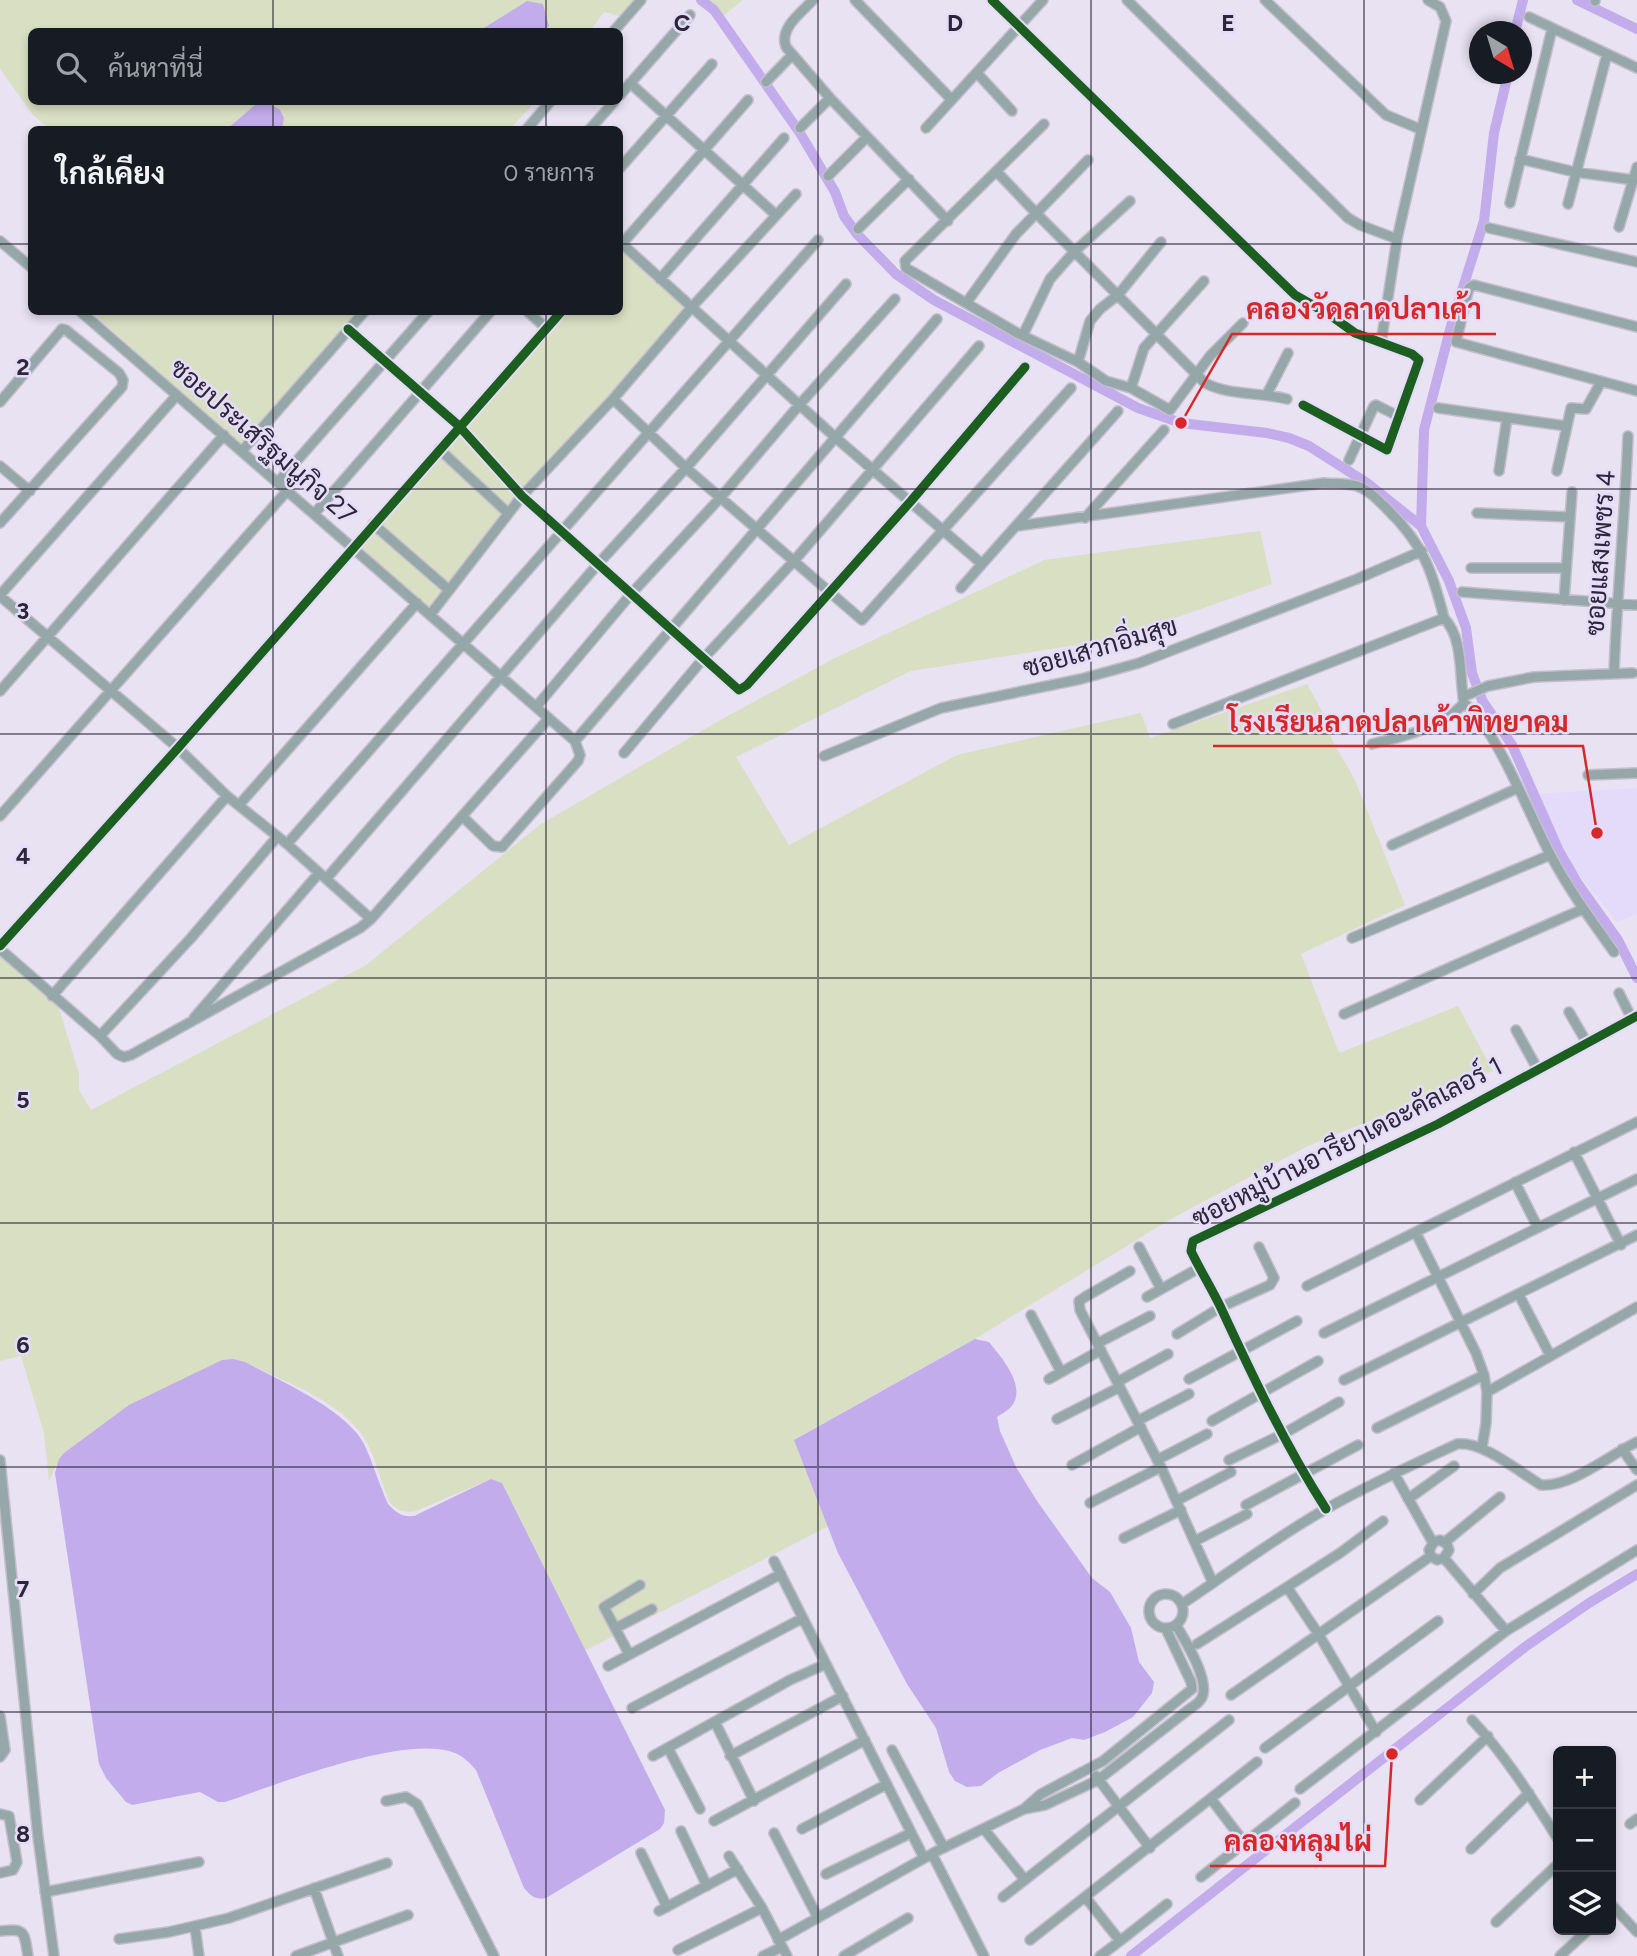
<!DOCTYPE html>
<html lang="th">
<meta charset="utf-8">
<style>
:root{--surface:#171b24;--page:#20242c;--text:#f1f3f6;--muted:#9ea1a6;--line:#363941}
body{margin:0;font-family:Figtree,Sarabun,sans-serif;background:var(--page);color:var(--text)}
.controls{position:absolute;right:21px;bottom:21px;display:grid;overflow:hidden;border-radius:10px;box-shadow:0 4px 10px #0003}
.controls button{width:63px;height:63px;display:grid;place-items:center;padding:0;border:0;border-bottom:2px solid var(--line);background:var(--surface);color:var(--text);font:35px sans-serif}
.compass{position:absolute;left:1469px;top:21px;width:63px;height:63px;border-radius:50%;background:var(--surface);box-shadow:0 4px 10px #0003;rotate:142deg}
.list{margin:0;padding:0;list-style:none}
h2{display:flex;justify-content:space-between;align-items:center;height:91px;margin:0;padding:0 28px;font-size:30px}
h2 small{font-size:23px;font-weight:400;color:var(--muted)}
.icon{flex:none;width:38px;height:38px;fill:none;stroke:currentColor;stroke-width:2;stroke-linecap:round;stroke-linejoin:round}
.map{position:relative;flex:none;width:1637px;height:1956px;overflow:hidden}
.search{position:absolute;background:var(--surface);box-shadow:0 4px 10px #0003;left:28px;top:28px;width:595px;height:77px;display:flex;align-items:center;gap:18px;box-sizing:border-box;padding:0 24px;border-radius:10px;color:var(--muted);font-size:26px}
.panel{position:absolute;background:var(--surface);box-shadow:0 4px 10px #0003;left:28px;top:126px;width:595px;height:189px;border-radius:10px}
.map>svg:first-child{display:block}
</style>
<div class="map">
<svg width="1637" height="1956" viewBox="0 0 1637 1956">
<rect width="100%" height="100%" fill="#e8e2f3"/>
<path fill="#e4daf9" d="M1637,788v126l-20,8 -40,-50 -41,-78z"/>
<path fill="#d9dfc3" d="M0,0h633l-14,16 -15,-4 -14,19 -558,1v70h503l-26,28 -459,-1 -17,-14 -33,-46z
M708,0h35l-20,16z
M629,245l69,61 -267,304 -72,-63 210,-235h51v-57z
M91,312h267l-117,133z
M1260,531l12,53 -157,55 -204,32 -175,86 53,88 168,-90 184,-42 9,25 157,-54 17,31 8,25 23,40 50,125 -104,49 38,99 119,-47 35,65 -183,74 -141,75 -194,119 -180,100 34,87 -245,125 -82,-168 -11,-4 -75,32c-13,2 -19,0 -27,-10 -8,-19 -13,-42 -23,-60 -22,-39 -83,-60 -121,-79l-189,104 -7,15 -5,-48 -23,-77 -21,5v-405l59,52 20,66v16l12,20 275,-145 175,-141 181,-105 113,-61 209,-98z"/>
<path fill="#c2aceb" d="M527,1l16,3 6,22 -8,5h-62z
M268,103l12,7 4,8 -2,11h-55l28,-24z
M975,1339l14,3c12,15 39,45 22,65 -4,4 -10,7 -14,10l3,14 16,36 21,34 55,77 18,14 21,36 8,34 15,20 -2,11 -19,24 -28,15 -21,8 -12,-2 -32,12 -42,23 -17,13 -14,1 -12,-6 -6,-9 -13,-44 -29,-44 -69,-131 -44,-113z
M233,1359l12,3c34,18 102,48 119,82 9,19 15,40 24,60 8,9 14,13 26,12l77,-37 11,4 163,327 -1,13 -4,6 -114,69c-11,2 -15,-2 -22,-10l-48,-118c-6,-7 -12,-13 -21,-17 -50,-20 -179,32 -230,49h-7l-18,-10 -68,13 -6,-3 -20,-24 -7,-14 -44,-291 4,-14 5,-6 65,-48 93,-45z"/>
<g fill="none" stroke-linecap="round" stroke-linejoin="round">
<path stroke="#c2aceb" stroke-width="10" d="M701,0l13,10 86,123 35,59 9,24 13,18 39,40 38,26 204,108 43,15 86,10 22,5 20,8 58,37 54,43 28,55 17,47 6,45 10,27 30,45 47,106 19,33 40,56 19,38
M1577,0l60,29
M1515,32l8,-32
M1421,526l3,-96 28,-108 32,-101 10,-88 14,-59
M1131,1956l394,-309 64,-44 48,-29"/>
<defs>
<path id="minor" d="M813,0c-12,13 -34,28 -27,47l44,51 118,123
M855,0l96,99
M992,0l303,295 35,20 25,18 57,21 7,6 -32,90 -84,-45
M1127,0l221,218 12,7 37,14
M1265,0l121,115 34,14
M1595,1v-1
M1529,17l108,51
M613,32l28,-32
M977,73l35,38
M766,82l26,-27
M630,83l146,132
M620,95l70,-80
M1044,124l-139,137 1,7 113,66 59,28 28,19 25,7 39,22 40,-54 33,-33
M800,128l30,-30
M926,128l117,-128
M526,130l24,-28
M589,130l25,-28
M1520,159l55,13 59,8
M620,168l92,-104
M997,172l39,41 169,170c25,13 55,9 82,16
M828,176l39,-39
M1510,203l42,-174
M1568,204l39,-150
M1619,227l18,-60
M1489,228l148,34
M858,229l51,-50
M0,241l32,27
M620,242l216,196 146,126 136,-153
M620,246l128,-146
M660,279l124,-141
M967,302l49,-68 72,-74
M81,312l494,429 5,14 -2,6 -76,86 -9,-1 -30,-29
M528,312l18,16
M1637,327l-163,-42 -5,3 -13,54 181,49
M348,329l111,97 63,70 217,194 8,-5 164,-184 114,-134
M1023,335l27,-56 24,-27 56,-51
M1381,343l16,-104 49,-218 -6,-14 -12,-7
M1078,362l12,-41 10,-12 18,-14 43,-53
M1131,388l13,-40 60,-67
M1267,394l21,-41
M613,399l73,69 176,152 209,-232
M0,402l62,-73 4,1 53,43 4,7 -1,7 -122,136
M1438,408l128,18
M439,449l69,64
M242,451l122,-139
M1349,460l25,-54 2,-1 24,12
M0,466l30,25
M1499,471l8,-53
M1557,471l14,-63 15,1 15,-27
M278,482l150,-170
M1477,513l92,4
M314,514l176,-202
M1085,518l79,-88
M373,524l76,66
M1017,526l307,-43c11,1 23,0 33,3 12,4 21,14 30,23 36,35 45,61 57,109 20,21 15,58 20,85 -21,24 -61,34 -92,41
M1471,568h95
M961,588l21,-24
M1462,592l175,13
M0,595l177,-200
M0,596l178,152 49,48 60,48 84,75
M1564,600l8,-108
M430,615l92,-119 91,-97 78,-91 105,-114
M1614,673c3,-79 11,-158 14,-237
M0,691l224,-256
M1463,697l25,-11 46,-9 99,-4
M1464,703c31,23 65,111 85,149 18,35 42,68 65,100
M536,707l95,-113 90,-97 79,-93 95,-105
M1173,724l271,-106
M575,741l362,-422
M624,753l79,-94 90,-97 186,-216
M824,756l117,-48 140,-29 58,-16 218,-84 65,-28
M1588,775l49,-2
M239,805l178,-202
M0,816l287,-325
M287,844l531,-604
M1392,845l126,-57
M326,879l272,-315 88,-96 160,-184
M1352,938l198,-83
M0,946l178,-198 383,-436
M0,949l100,87 17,18 7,3 7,-2 229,-127 11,-9 178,-201
M1619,993l13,26
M52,996l175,-200
M1569,1012l18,31
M1344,1014l239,-105
M194,1018l125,-145
M1516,1030l22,40
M100,1036l91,-98 86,-101
M1574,1152l47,93
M1515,1182l23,46
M1416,1233l60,120 8,22 3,17 -1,31 -4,25
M1139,1247l22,42
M1130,1271l-45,26 -6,4 1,9 81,157 52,116
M1307,1286l330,-164
M1519,1295l31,60
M1147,1297l52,-29
M1031,1315l30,57
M1324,1333l313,-154
M1177,1334l44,-27 49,-22 4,-7 -15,-31
M1098,1343l52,-27
M1049,1379l52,-29
M1189,1379l108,-58
M1344,1380l293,-145
M1117,1382l51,-28
M1487,1392l150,-85
M1057,1419l63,-32
M1137,1421l52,-27
M1212,1421l106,-60
M1377,1428l107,-53
M1622,1449l15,21
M0,1460l38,377 16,119
M1157,1460l50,-26
M1229,1460l54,-26 56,-32
M1072,1465l69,-38
M1394,1473l39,70
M1408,1499l46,-33
M1176,1501l55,-29
M1090,1503l71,-36
M1246,1505l112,-60
M1326,1509c-41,-64 -73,-132 -105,-201 -9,-19 -21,-38 -30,-57l2,-10 245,-117 199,-108
M1124,1538l57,-28
M1195,1541l52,-27
M1445,1542l55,-45
M1444,1558l5,-8 -2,-6 -7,-4 -6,2 -5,8 2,6 6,4 7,-2 62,73
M774,1561l150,297
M1287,1587l53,-34 43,-32
M1473,1594l27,-26 137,-83
M1149 1611a17 17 0 1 1 34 0a17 17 0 1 1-34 0Z
M1182,1604c48,-32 94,-67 144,-95 42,-24 86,-44 131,-65 26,-3 61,27 84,41 31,2 68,-30 96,-43
M616,1628l36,-19
M1197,1644l90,-57 32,48 57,97
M629,1654l-25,-47 36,-22
M608,1666l173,-92
M1231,1695l200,-139
M632,1708l171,-90
M0,1716l5,34 -5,7
M1472,1720c34,36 60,78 86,119
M715,1722l39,79
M668,1748l32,61
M1265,1748l173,-127
M892,1750l52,98
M653,1756l137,-76 36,-16
M730,1756l113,-60
M1096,1776l54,72
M1300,1789l206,-158 131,-81
M1211,1799l33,43
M1420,1800l68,-64
M386,1801l20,-4 11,7 77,152
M1025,1808l16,-14 62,-33 89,-72 -1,-7 -25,-53
M0,1814l9,2 8,46 -4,8 -13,3
M714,1821l151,-81
M1630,1824l7,-5
M802,1829l85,-45
M984,1829l41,51
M681,1831l26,55
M774,1833l44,85
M1471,1849l58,-56
M641,1853l26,54
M932,1854l52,102
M729,1856l33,52 25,48
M826,1874l85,-41
M1201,1877l94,-74
M314,1888l24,68
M45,1892l154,-30
M1003,1897l226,-177
M1086,1898l34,43 47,-37
M1611,1904l26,28
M659,1911l79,-42
M1496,1922l62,-58
M195,1927l4,29
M0,1931c26,-3 24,1 28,25
M119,1939l50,-7 60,-14 158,-55
M778,1940l159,-89 87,-42 21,-4 53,-25 90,-70c4,-3 11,-7 13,-11 11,-16 -16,-59 -25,-74
M1030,1940l227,-178
M678,1950l84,-42
M296,1956l112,-41
M763,1956l19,-9
M844,1956l64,-38
M1100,1956l20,-15
M1560,1956l28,-26"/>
</defs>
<use href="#minor" stroke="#c3becc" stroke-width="12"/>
<use href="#minor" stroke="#95a7a8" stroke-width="9"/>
<defs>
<path id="cycleway" d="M992,0l303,295 35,20 25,18 57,21 7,6 -32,90 -84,-45
M348,329l111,97 63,70 217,194 8,-5 164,-184 114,-134
M0,946l178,-198 383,-436
M1326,1509c-41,-64 -73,-132 -105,-201 -9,-19 -21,-38 -30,-57l2,-10 245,-117 199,-108"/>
</defs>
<use href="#cycleway" stroke="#e5dcf9" stroke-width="13"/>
<use href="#cycleway" stroke="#1b5e20" stroke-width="9"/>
</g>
<path fill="none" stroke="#2c2638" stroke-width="2" stroke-opacity="0.55" d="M273,0v32M546,0v32M818,0v1956M1091,0v1956M1364,0v1956M273,102v28M546,102v28M0,244h32M620,244h1017M273,312v1644M546,312v1644M0,489h1637M0,734h1637M0,978h1637M0,1223h1637M0,1467h1637M0,1712h1637"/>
<g text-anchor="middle" stroke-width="5" stroke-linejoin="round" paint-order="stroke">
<g font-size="26" fill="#2c2638" stroke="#e5dcf9">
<text transform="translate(263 441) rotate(41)" y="9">ซอยประเสริฐมนูกิจ 27</text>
<text transform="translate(1600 553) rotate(-86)" y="9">ซอยแสงเพชร 4</text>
<text transform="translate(1100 647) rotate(-16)" y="9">ซอยเสวกอิ่มสุข</text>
<text transform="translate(1347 1142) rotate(-27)" y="9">ซอยหมู่บ้านอารียาเดอะคัลเลอร์ 1</text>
</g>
</g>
<g font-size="23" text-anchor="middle" font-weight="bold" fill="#2c2638" stroke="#e5dcf9" stroke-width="5" stroke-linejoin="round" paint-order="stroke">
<text x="682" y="31">C</text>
<text x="955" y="31">D</text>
<text x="1228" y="31">E</text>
<text x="23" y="375">2</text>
<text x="23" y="619">3</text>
<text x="23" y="864">4</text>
<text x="23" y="1108">5</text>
<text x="23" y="1353">6</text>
<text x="23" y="1597">7</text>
<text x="23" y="1842">8</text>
</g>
<path fill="none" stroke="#d62828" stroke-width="2.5" d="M1181 423L1232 334H1496M1597 833L1583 746H1213M1392 1754L1385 1866H1210"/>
<g fill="#d62828" stroke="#e5dcf9" stroke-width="2.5">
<circle cx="1181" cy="423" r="7"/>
<circle cx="1597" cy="833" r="7"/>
<circle cx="1392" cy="1754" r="7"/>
</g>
<g font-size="28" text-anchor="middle" font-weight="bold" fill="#d62828" stroke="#e5dcf9" stroke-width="5" stroke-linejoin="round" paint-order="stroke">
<text x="1364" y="319">คลองวัดลาดปลาเค้า</text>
<text x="1398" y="732">โรงเรียนลาดปลาเค้าพิทยาคม</text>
<text x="1298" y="1851">คลองหลุมไผ่</text>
</g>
</svg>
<div class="controls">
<button>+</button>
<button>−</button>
<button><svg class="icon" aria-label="layers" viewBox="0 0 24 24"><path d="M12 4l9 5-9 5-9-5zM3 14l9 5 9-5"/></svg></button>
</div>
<svg class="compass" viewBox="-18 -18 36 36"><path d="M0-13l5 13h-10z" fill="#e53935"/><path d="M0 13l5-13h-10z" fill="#9ea1a6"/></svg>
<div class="search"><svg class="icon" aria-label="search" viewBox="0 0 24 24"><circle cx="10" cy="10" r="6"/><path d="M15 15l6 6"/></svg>ค้นหาที่นี่</div>
<section class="panel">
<h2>ใกล้เคียง<small>0 รายการ</small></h2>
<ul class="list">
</ul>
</section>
</div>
